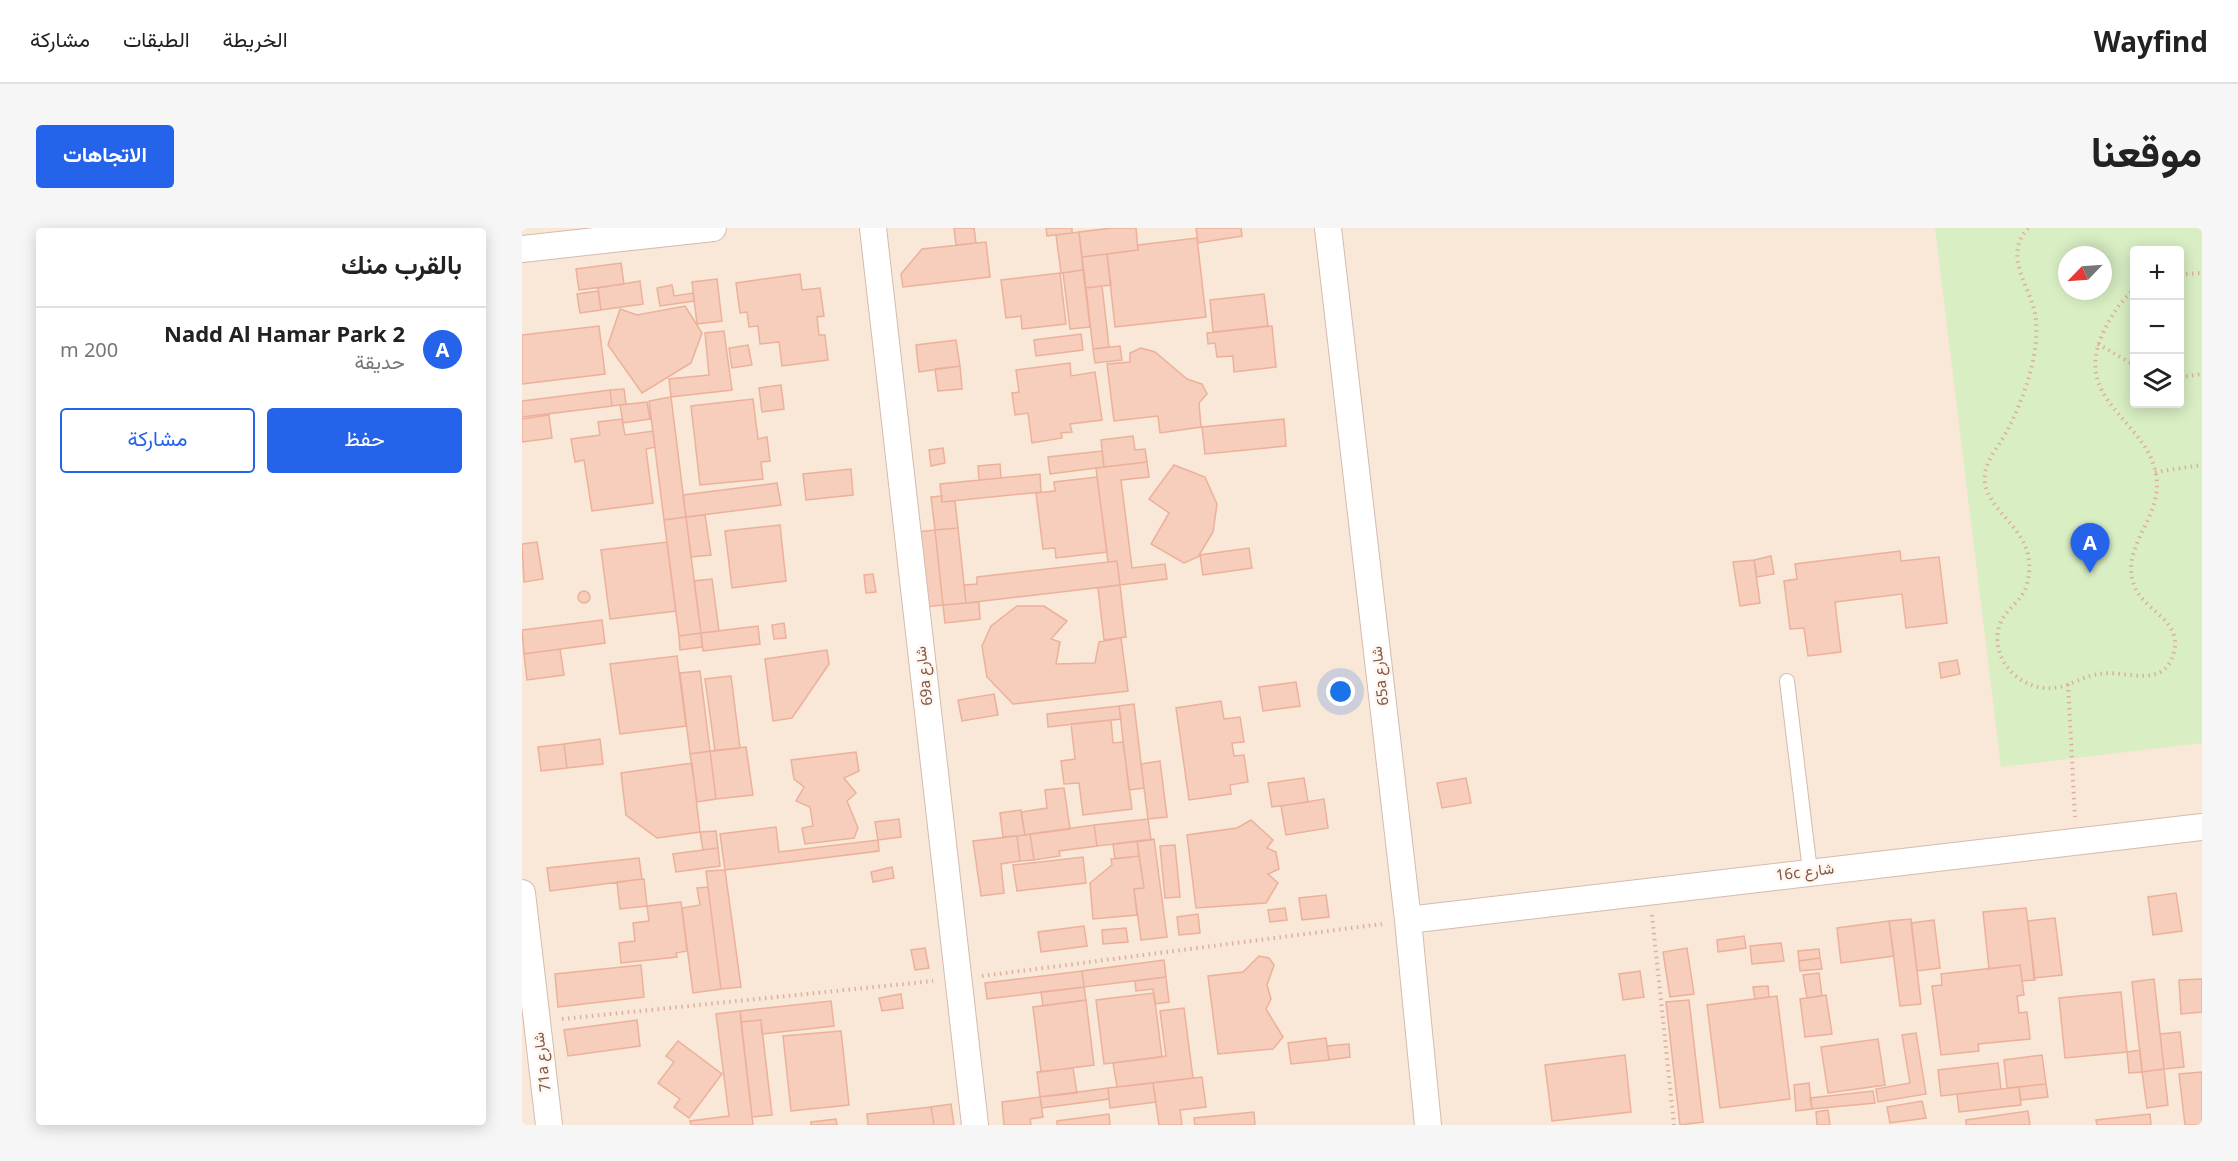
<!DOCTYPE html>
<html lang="ar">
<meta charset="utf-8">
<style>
:root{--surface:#fff;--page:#f6f6f6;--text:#222;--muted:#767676;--line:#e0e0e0;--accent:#2563eb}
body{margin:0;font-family:"Noto Sans",Vazirmatn,sans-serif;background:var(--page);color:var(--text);direction:rtl}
.controls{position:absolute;right:18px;top:18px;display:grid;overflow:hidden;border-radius:6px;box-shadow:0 3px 15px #0003}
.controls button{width:54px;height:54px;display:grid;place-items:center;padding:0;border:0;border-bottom:2px solid var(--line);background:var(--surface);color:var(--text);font:30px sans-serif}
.compass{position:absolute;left:1536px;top:18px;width:54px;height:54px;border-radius:50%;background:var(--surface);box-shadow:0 3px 15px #0003;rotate:245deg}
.you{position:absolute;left:819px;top:464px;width:21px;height:21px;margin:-15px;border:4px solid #fff;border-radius:50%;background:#1a73e8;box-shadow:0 0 0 9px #1a73e833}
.badge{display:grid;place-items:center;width:39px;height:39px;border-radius:50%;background:var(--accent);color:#fff;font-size:20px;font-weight:700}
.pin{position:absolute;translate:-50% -50px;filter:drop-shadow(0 2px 3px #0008)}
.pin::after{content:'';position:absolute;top:32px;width:21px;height:18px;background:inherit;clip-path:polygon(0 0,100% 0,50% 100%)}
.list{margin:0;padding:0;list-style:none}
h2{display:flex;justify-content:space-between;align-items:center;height:78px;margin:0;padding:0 24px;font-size:26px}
h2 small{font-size:20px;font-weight:400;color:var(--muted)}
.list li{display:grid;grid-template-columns:39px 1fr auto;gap:18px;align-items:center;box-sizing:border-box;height:84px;padding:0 24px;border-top:2px solid var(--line)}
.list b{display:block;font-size:22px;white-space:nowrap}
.list p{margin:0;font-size:20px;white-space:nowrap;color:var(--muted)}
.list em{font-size:20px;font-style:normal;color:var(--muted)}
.actions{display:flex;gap:12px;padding:18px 24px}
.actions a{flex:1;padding:14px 0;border:2px solid var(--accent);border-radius:6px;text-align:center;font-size:21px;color:var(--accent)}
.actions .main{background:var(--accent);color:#fff}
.icon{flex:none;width:33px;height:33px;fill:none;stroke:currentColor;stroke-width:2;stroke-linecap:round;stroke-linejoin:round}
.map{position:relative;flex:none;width:1680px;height:897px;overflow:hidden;direction:ltr;border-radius:6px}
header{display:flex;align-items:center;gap:36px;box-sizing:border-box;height:84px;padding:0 30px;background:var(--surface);border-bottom:2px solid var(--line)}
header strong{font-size:28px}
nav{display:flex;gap:33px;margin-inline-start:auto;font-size:21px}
.intro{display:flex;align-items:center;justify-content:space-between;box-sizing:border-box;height:144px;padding:0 36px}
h1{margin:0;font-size:42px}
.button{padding:15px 27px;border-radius:6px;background:var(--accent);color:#fff;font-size:21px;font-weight:700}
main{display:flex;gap:36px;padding:0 36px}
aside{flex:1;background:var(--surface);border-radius:6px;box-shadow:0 3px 15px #0003}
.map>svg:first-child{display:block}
</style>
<header>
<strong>Wayfind</strong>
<nav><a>الخريطة</a><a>الطبقات</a><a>مشاركة</a></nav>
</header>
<div class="intro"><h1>موقعنا</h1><a class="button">الاتجاهات</a></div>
<main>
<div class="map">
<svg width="1680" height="897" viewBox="0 0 1680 897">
<rect width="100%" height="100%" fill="#fef3e7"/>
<path fill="#f9e7d7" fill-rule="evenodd" d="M0,0h1680v897h-1680zM1612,22h46v154h-46zM1545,27h36v36h-36z"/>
<path fill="#d9eec3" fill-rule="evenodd" d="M1413,0h267v515l-201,24zM1612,22h46v154h-46zM1545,27h36v36h-36z"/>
<path fill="#f7cdbb" stroke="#ebb19a" stroke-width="1.5" d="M432,0h20l2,15 -20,2z
M524,0h26v5l-25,3z
M590,0h24l2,22 -56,7 -3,-25z
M674,0h45l1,8 -44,7z
M557,4l4,38 -22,3 -5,-38z
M675,10l9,79 -91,10 -8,-73 31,-4v-5z
M464,14l4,35 -87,10 -2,-13 21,-25z
M585,26l4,31 -25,3 -4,-31z
M99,35l3,21 -45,6 -3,-21z
M561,42l7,57 -20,2 -7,-56z
M538,45l6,51 -44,5 -1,-13 -15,2 -5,-38z
M278,46l2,16 18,-2 4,28 -7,1 2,18h6l3,25 -46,6 -3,-24 -19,2 -2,-18 -9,1 -2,-15 -7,1 -4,-30z
M195,51l5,42 -25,3 -5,-42z
M118,53l3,23 -42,6 -3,-22z
M150,57l2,11 19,-3 1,8 -34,5 -3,-18z
M580,58l7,61 -16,2 -7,-61z
M76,63l3,19 -21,3 -3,-19z
M742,66l4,32 -55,6 -3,-32z
M163,78l17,27 -11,30 -49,30 -34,-48 12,-36 17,6z
M77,98l6,48 -83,10v-49z
M750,98l4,41 -42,5 -1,-16 -16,1 -2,-14 -7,1 -1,-11z
M202,103l8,59 -61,7 -2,-18 40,-4 -4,-42z
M559,106l2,16 -47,6 -2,-16z
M434,112l4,26 -41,6 -3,-27z
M226,117l4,20 -20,3 -3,-20z
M598,118l2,14 -27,3 -2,-14z
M619,120l14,4 32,27 15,5 5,10 -8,9 2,24 -41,6 -2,-17 -44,5 -7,-57 23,-2v-9z
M548,135l1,13 24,-4 7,48 -32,4 2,8 -11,1 1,5 -30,5 -4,-30 -13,2 -3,-22 7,-1 -3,-22z
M438,138l2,23 -24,2 -3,-22z
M259,157l3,24 -22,3 -3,-24z
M102,161l2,15 -14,2 -2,-16z
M88,162l2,16 -90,11v-16z
M149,169l15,120 -22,3 -15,-119z
M231,171l5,40 9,-2 3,24 -9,1 2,17 -63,6 -9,-79z
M125,174l3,17 -27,4 -3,-18z
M27,187l3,23 -30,4v-23z
M100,191l3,16 28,-4 2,16 -9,2 7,54 -61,8 -8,-51 -9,2 -4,-23 29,-4 -2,-13z
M762,191l2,27 -81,8 -3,-27z
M611,208l2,14 10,-1 2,13 -43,5 -3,-27z
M421,220l2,15 -14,3 -2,-16z
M580,223l2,16 -54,7 -2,-17z
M625,234l2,15 -28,3 11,88 33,-4 2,15 -47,6 -3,-24 -9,1 -12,-94z
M478,236l1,14 -22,2 -1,-14z
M652,237l31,12 12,27 -4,28 -15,25 -14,6 -33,-19 18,-31 -20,-14z
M329,241l2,26 -47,5 -3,-26z
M518,246l1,18 -99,10 -2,-18z
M575,249l10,75 -51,6 -1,-10 -12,1 -7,-56 19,-2 -1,-9z
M255,255l4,22 -95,12 -3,-22z
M420,268v6l13,-1 3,27 -23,2 -4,-33z
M183,287l6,40 -20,2 -5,-40z
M164,289l15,116 -22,3 -15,-116z
M258,297l6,56 -54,7 -7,-57z
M436,300l8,75 -23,2 -8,-75z
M413,302l8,75 -18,2 -8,-75z
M15,314l6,37 -19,3 -2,-38z
M145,314l9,69 -66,8 -9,-69z
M727,320l3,20 -49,7 -3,-20z
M1378,323l1,10 38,-4 8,66 -41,5 -4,-34 -67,8 6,50 -33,4 -4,-28 -14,1 -6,-48 13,-2 -2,-15z
M1249,328l3,18 -17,3 -3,-17z
M1232,332l6,43 -20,3 -7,-44z
M595,333l3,24 -154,18 -2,-18 13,-1v-7z
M351,346l3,18 -10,1 -2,-18z
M190,351l7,52 -18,2 -7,-52z
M598,357l6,52 -22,3 -6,-52z
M56 369a6 6 0 1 1 12 0a6 6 0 1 1-12 0Z
M457,374l1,17 -35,4 -2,-18z
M495,378h27l23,15 -16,18 9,3 -4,22 39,-1 4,-21 22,-4 7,53 -115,13 -26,-27 -5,-31 9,-20z
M80,392l3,23 -81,11 -2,-24z
M262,395l2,15 -12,1 -2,-14z
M236,398l2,18 -57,7 -2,-18z
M179,405l1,14 -22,3 -1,-14z
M38,421l4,26 -37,5 -3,-26z
M305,422l2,14 -37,54 -19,3 -8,-62z
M155,428l9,70 -66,8 -10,-70z
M1435,432l3,14 -19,4 -2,-15z
M178,443l10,80 -20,3 -10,-81z
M209,448l9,72 -25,3 -10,-72z
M774,454l4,24 -37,5 -4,-24z
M472,466l4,21 -36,6 -4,-21z
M699,473l3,18 16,-2 4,25 -12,1 2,13 10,-1 4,27 -18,3 1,9 -42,6 -13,-92z
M612,476l10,84 -15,2 -10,-84z
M597,478l2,13 -73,8 -1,-13z
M589,492l2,23 10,-1 9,67 -49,6 -4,-32 -15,1 -3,-23 14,-2 -4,-35z
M78,511l3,25 -36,4 -3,-24z
M42,516l3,24 -26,3 -3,-24z
M224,519l7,48 -37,4 -6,-48z
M188,523l6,48 -19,3 -7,-48z
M334,524l3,19 -15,7 12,15 -9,8 11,27 -4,10 -49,6 -3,-16 11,-2 -3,-19 -14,-6 8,-14 -10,-8 -3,-19z
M638,533l7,56 -19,2 -7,-55z
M170,535l8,69 -43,6 -31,-23 -5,-42z
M782,550l4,24 -36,5 -4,-24z
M944,550l5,25 -29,5 -5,-25z
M542,560l6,41 -45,6 -4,-23 26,-4 -2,-18z
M802,571l4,29 -42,7 -5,-29z
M499,582l4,25 -22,2 -3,-24z
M377,591l2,18 -23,3 -3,-18z
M626,591l3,21 -54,6 -3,-21z
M729,592l22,20 -6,8 9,4 3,17 -11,5 10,9 -12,20 -70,5 -9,-73 50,-7z
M572,597l3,21 -38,5 1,5 -26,4 -4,-26z
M254,599l3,25 99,-12 1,11 -154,19 -5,-36z
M194,603l2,17 -15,2 -3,-18z
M508,606l4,26 -14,1 -3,-25z
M495,608l3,25 -19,3 3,29 -23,3 -8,-55z
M632,611l13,98 -26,3 -7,-51 10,-1 -7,-47z
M615,613l2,15 -24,3 -2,-15z
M653,617l5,52 -15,1 -5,-52z
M196,620l2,18 -44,6 -3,-18z
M617,628l5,32 -10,1 3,26 -44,4 -3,-36 22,-18 -1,-6z
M561,629l3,26 -69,8 -4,-26z
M117,630l3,21 -92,12 -3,-23z
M370,639l2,11 -21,4 -2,-10z
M203,642l16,117 -20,2 -15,-118z
M122,651l3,27 -27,3 -3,-27z
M186,659l13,102 -28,4 -11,-85 18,-3 -3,-17z
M1654,665l6,38 -29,4 -5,-38z
M804,667l3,22 -27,3 -3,-22z
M159,674l6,49 -11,2 1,4 -56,6 -2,-20 16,-2 -2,-18 16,-2 -2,-15z
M763,680l2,12 -17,2 -2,-12z
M1504,680l9,72 -13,1 -2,-16 -31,4 -6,-57z
M676,686l2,19 -21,2 -2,-18z
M1533,690l7,57 -28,3 -6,-57z
M1389,691l10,85 -21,2 -11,-85z
M1412,692l6,48 -23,3 -6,-48z
M1367,693l5,35 -53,7 -4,-35z
M562,698l3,20 -46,6 -3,-20z
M604,700l2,14 -25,2 -1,-14z
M1222,708l2,12 -28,4 -1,-12z
M1259,715l3,18 -32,3 -2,-18z
M403,720l4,20 -14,2 -4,-20z
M1165,720l7,46 -24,3 -7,-45z
M1297,721l1,9 -21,3 -1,-10z
M737,728l10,2 5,7 -7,20 4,14 -5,10 17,28 -10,12 -55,5 -10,-78 35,-4z
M1298,730l2,11 -22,2 -1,-10z
M642,732l2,17 -82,10 -2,-16z
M119,737l3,32 -86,10 -3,-33z
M1498,737l4,30 -7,1 2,17 8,-1 3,27 -52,5 1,7 -38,4 -9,-69 10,-1 -1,-11z
M560,743l2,16 -97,12 -2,-16z
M1118,743l4,26 -21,3 -4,-26z
M1297,745l3,23 -15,2 -4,-23z
M644,749l3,25 -14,2 -2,-15 -17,2 -1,-10z
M1632,751l10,90 -22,3 -10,-90z
M1680,751v33l-21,2 -2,-34z
M1246,758l1,11 -14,2 -2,-12z
M562,759l2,13 -43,6 -2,-14z
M1599,764l6,60 -62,6 -6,-60z
M632,765l8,64 -58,7 -8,-64z
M379,766l2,14 -21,3 -3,-13z
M1304,767l6,39 -27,3 -5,-38z
M1255,768l13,103 -70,9 -13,-103z
M564,772l8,65 -53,7 -8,-65z
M1167,772l14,122 -23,3 -14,-123z
M309,773l3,25 -72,8 -1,-14 -20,2 -1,-11z
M662,780l9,70 -76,9 -4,-24 53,-7 -6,-45z
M218,783l13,114h-62l-1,-4 39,-5 -13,-102z
M115,792l3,26 -72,10 -4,-26z
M239,792l11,95 -20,2 -11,-95z
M319,803l8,74 -58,6 -8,-75z
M1658,804l4,35 -20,2 -4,-35z
M1394,805l10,61 -48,8 -2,-13 34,-6 -8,-48z
M804,810l3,22 -38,4 -3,-21z
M1356,811l7,46 -57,8 -7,-46z
M156,813l44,33 -33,44 -15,-11 6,-8 -22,-16 16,-21 -8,-6z
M827,816l1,13 -21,3 -2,-14z
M1618,822l2,22 -13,1 -2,-21z
M1103,827l6,57 -79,9 -7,-56z
M1520,827l4,29 -39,4 -3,-28z
M1476,835l3,26 -60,7 -3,-26z
M551,840l4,25 -37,4 -3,-25z
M1642,841l4,36 -21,3 -5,-36z
M1680,844v53h-17l-6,-51z
M680,849l4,30 -26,3 2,15h-23l-6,-42z
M631,855l3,19 -46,6 -2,-20z
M1287,855l3,26 -16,2 -2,-26z
M1524,856l2,13 -27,3 -2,-13z
M1497,859l2,18 -62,7 -2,-18z
M586,860l1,11 -67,9 -2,-11z
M1351,863l2,12 -63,6 -2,-11z
M518,869l3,20 -13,2 1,6h-27l-2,-23z
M1400,873l4,17 -36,5 -3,-16z
M429,876l3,21h-20l-3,-18z
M409,879l3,18h-66l-1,-11z
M1306,882l2,15h-13l-1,-13z
M1506,883l2,14h-64v-5z
M732,884l1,13h-60l-1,-7z
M587,886l1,11h-53v-4z
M1628,886l1,11h-54l-1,-5z
M314,891l1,6h-26v-3z"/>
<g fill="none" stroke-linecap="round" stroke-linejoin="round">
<defs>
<path id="service" d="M1265,453l23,190"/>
<path id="minor" d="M351,0l102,897
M806,0l80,692 20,205
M0,21l191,-21
M0,665l27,232
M886,692l794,-93"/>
</defs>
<use href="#service" stroke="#d5bbae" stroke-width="16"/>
<use href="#minor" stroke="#d5bbae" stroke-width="28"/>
<path stroke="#ddb09e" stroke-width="4" stroke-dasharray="1.5 4.5" stroke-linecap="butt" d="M1506,0c-27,30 5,60 8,92 3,37 -12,77 -28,109 -7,14 -20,28 -23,44 -6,40 57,54 42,111 -4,17 -21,24 -27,40 -12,33 19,67 53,64 16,-1 30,-12 46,-14 26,-5 65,17 75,-22 8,-33 -31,-41 -40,-67 -13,-36 22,-63 23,-98 1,-65 -88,-81 -54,-154 8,-17 17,-31 31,-44
M1658,46l22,-1
M1576,116l36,21
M1658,149l22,-3
M1633,244l47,-7
M1546,456l7,133
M1130,687l22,210
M460,748l400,-52
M40,791l371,-38"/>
<use href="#service" stroke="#fff" stroke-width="14"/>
<use href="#minor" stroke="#fff" stroke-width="26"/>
</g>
<g text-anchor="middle" stroke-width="5" stroke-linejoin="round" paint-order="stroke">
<g font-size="15" fill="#7c5548" stroke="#fff7ef">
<text transform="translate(402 448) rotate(-97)" y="5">69a شارع</text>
<text transform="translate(858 448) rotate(-97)" y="5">65a شارع</text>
<text transform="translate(1283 644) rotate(-7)" y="5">16c شارع</text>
<text transform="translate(20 834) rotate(-97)" y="5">71a شارع</text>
</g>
</g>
</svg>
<div class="controls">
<button>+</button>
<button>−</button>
<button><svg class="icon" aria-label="layers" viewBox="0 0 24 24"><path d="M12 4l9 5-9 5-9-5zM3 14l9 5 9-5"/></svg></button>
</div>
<svg class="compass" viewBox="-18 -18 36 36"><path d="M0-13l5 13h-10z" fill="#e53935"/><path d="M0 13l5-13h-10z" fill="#767676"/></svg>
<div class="you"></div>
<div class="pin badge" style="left:1568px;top:345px">A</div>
</div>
<aside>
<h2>بالقرب منك<small></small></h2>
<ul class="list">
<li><span class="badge">A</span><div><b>Nadd Al Hamar Park 2</b><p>حديقة</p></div><em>200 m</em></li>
</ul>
<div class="actions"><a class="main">حفظ</a><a>مشاركة</a></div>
</aside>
</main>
